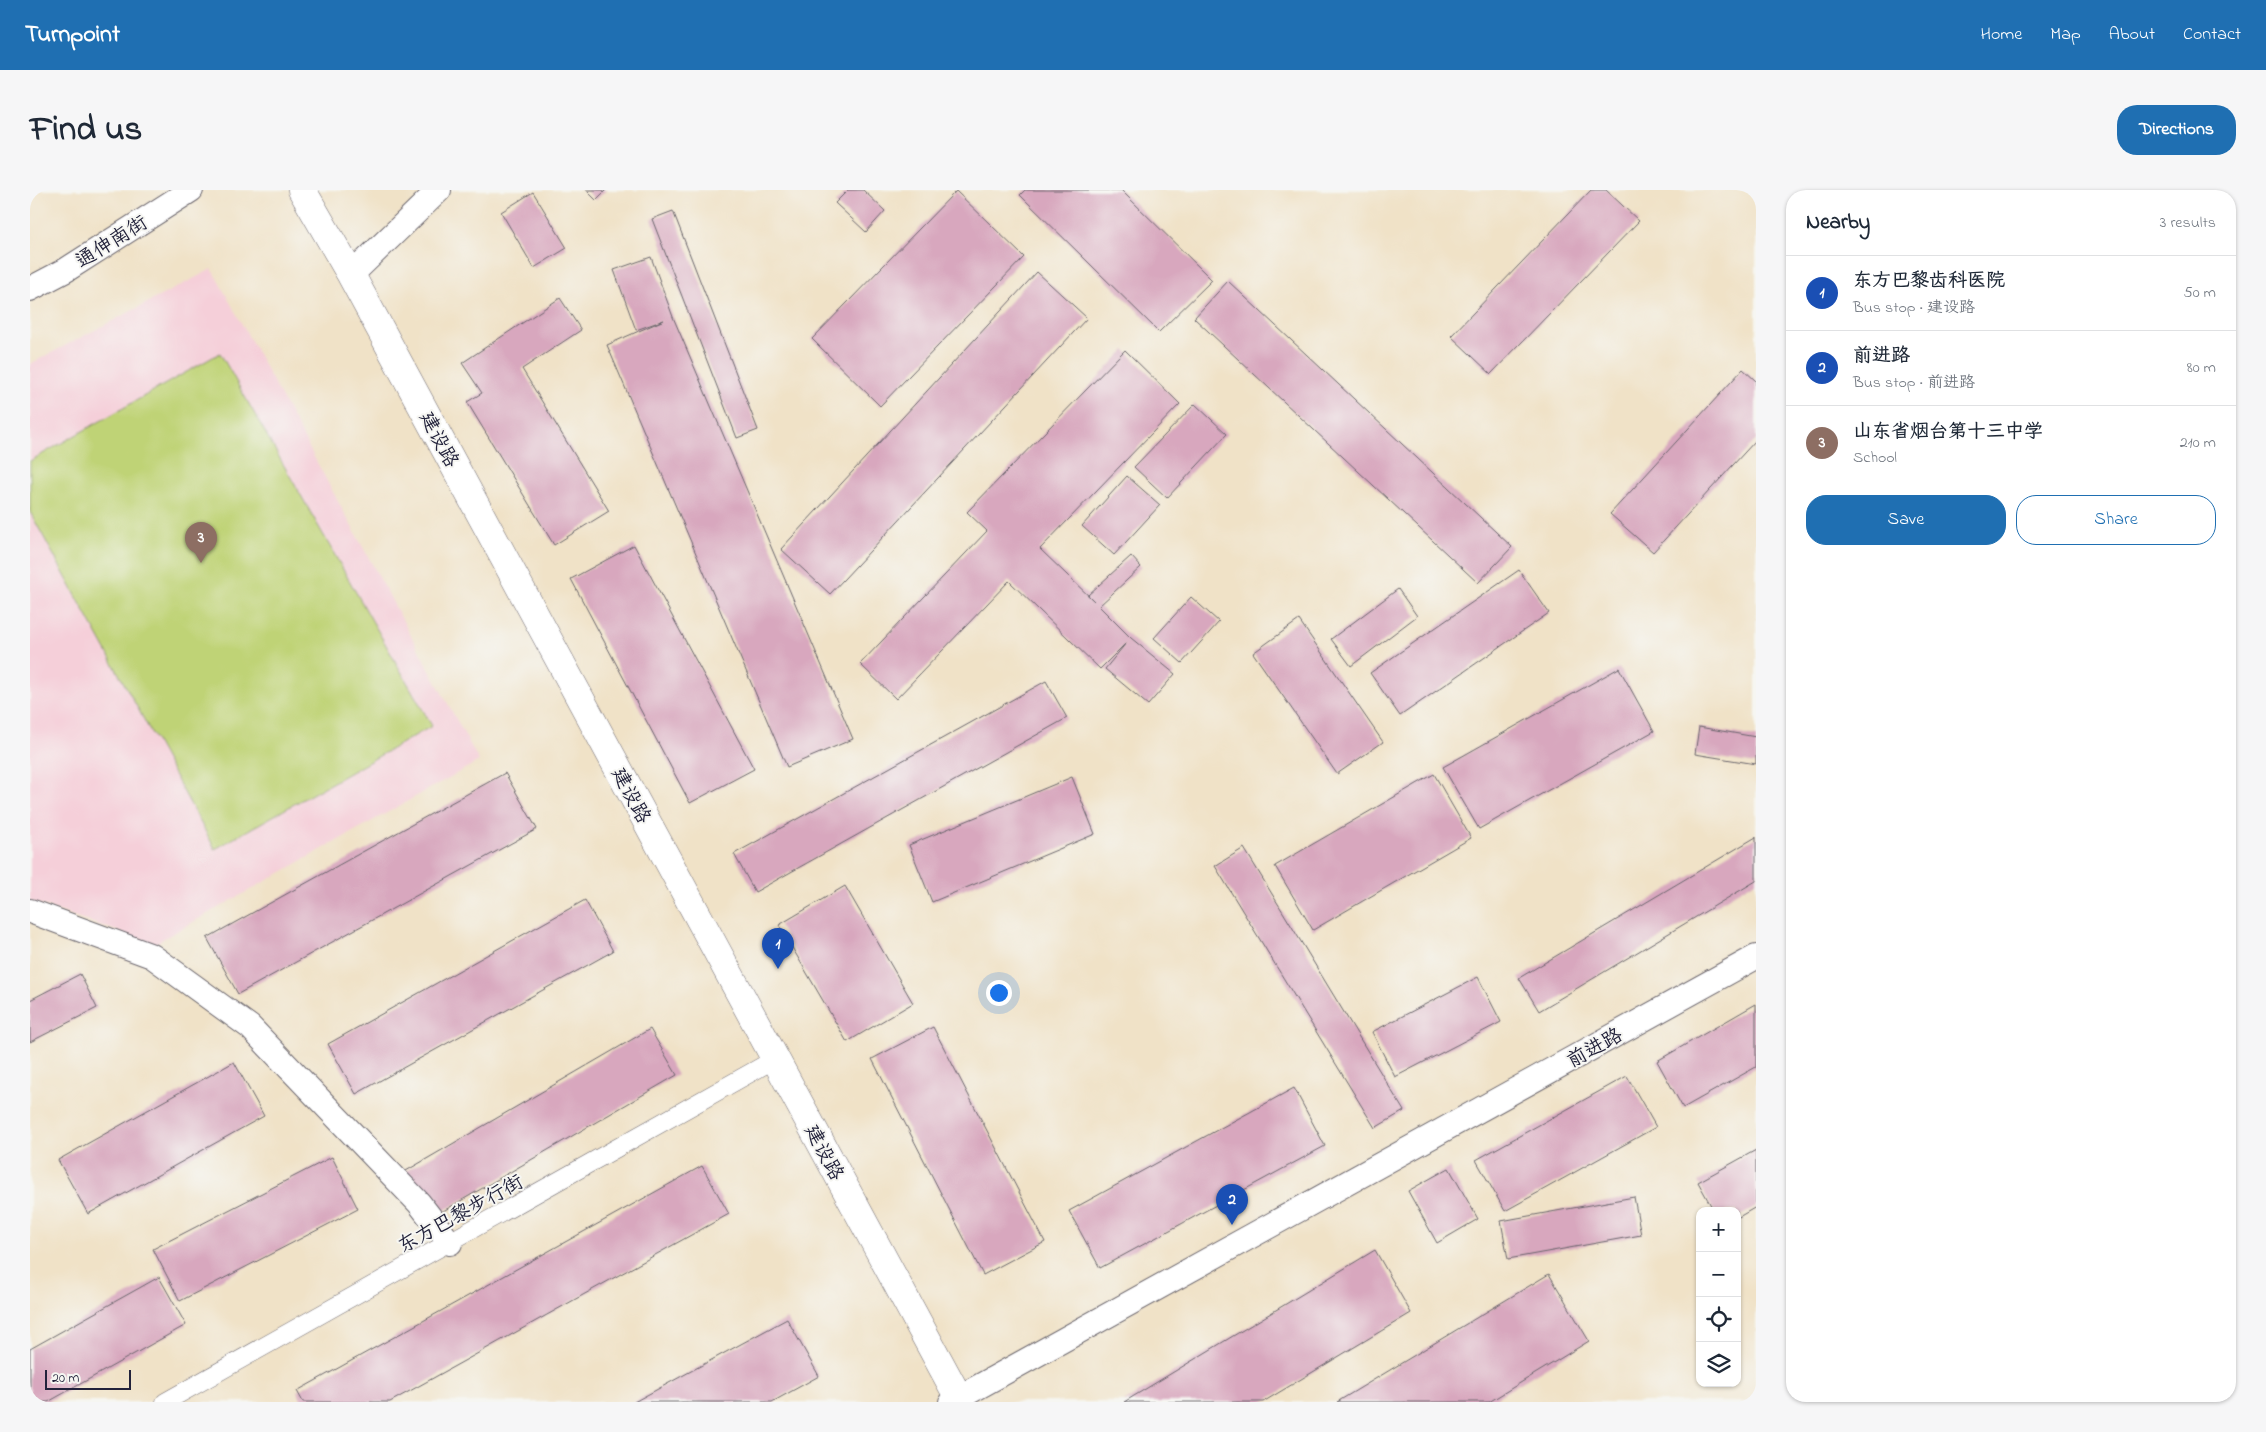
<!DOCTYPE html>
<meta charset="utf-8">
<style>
:root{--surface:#fff;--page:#f6f6f7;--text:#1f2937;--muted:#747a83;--line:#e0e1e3;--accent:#1f6fb2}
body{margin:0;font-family:"Indie Flower","LXGW WenKai TC",sans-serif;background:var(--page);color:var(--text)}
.controls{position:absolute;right:15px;bottom:15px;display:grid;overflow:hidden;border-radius:10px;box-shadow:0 1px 4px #0004}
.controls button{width:45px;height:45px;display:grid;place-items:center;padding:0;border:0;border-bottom:1px solid var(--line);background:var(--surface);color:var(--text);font:25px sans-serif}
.scale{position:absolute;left:15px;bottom:12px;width:86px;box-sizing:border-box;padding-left:5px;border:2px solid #22223b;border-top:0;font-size:14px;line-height:18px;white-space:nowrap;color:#22223b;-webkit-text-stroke:4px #f6f6f2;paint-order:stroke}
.you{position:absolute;left:968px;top:802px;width:18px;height:18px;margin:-12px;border:4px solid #fff;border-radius:50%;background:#1a73e8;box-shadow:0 0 0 8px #1a73e833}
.badge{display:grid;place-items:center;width:32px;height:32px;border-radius:50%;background:var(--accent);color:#fff;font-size:16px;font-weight:700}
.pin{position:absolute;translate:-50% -41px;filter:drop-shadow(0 1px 2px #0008)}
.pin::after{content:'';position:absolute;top:26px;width:18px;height:15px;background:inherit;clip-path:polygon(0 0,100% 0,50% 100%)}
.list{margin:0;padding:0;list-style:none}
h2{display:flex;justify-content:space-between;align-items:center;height:65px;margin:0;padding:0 20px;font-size:21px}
h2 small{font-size:16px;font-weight:400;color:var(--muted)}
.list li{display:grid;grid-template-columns:32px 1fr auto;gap:15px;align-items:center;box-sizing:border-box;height:75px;padding:0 20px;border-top:1px solid var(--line)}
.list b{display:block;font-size:19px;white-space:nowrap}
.list p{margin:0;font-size:16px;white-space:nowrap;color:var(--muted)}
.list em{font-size:16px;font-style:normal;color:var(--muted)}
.actions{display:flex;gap:10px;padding:15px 20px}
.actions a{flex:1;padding:11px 0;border:1px solid var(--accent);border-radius:20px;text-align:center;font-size:18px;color:var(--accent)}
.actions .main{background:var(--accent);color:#fff}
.icon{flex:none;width:28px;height:28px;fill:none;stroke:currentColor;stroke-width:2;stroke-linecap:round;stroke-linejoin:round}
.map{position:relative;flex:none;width:1726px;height:1212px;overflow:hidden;border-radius:20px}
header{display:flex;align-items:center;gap:30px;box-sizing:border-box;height:70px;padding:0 25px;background:var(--accent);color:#fff}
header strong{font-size:24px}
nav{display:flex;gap:28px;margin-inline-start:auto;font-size:18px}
.intro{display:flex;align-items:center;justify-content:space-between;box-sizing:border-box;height:120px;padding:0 30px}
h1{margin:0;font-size:35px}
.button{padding:12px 22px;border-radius:20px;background:var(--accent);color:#fff;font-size:18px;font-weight:700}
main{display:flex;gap:30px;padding:0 30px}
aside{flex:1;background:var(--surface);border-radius:20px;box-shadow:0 1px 4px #0004}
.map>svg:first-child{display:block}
</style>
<header>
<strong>Turnpoint</strong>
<nav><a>Home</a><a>Map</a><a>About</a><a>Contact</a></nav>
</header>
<div class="intro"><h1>Find us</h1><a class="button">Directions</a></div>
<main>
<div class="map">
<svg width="1726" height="1212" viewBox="0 0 1726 1212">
<rect width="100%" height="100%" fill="#f6f6f2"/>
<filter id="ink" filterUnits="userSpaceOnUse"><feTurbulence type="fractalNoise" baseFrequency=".02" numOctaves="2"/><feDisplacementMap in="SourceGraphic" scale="10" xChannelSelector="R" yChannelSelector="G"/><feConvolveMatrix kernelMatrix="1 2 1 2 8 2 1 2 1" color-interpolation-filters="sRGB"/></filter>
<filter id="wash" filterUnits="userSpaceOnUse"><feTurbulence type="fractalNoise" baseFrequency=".0096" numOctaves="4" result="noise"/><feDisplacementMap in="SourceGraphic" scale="20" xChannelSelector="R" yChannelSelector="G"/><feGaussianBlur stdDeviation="1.12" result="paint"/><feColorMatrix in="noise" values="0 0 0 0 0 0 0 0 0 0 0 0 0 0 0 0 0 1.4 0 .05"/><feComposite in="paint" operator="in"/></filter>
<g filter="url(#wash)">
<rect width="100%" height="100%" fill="#f0e2c7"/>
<path fill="#f5cfd9" d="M182,79l267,492 -325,183 -124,-43v-537z"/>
<path fill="#bfd376" stroke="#707a58" d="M190,163l212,373 -217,123 -185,-337v-51z"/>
<g id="blocks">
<path fill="#d8a7be" d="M556,0h20l-10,10z
M818,0h15l22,21 -19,21 -31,-29z
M995,0h96l91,90 -53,52 -139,-137z
M1561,0h15l33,31 -148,153 -40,-38z
M926,1l68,66 -144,149 -68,-67z
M503,2l34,56 -33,20 -33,-56z
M643,21l85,219 -21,8 -85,-219z
M621,67l22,60 180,422 -66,28 -180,-422 57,-25 -28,10 -22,-60z
M1007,82l50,46 -257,276 -49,-45z
M1198,91l284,266 -34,36 -284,-265z
M530,108l21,32 -59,39 87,142 -55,34 -87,-143 15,-9 -20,-30z
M1095,160l55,54 -140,145 54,52 -6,-6 43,-39 10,11 -42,39 32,32 44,36 -27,31 -43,-36 22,-27 -27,27 -91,-88 -113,118 -36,-35 127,-133 -20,-19z
M1713,179l13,12v59l-103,112 -43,-38z
M1165,214l32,30 -60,64 -33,-31z
M1097,286l33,29 -46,50 -32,-29z
M604,355l120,224 -64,34 -119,-224z
M1489,380l30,43 -149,103 -30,-43z
M1368,399l19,27 -66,50 -20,-27z
M1161,407l28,25 -37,41 -28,-25z
M1269,430l84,122 -46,32 -84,-121z
M1589,478l35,63 -175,98 -36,-62z
M1016,491l21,37 -312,174 -21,-38z
M1669,537l57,10v27l-61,-10z
M475,583l32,56 -299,165 -31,-56z
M1404,584l37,64 -158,92 -38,-64z
M1042,587l23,57 -163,68 -23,-57z
M1726,647v44l-217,130 -20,-33z
M1214,658l160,263 -29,17 -160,-262z
M815,696l68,117 -66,39 -68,-117z
M555,710l28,51 -257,143 -28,-50z
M50,784l17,34 -67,34v-42z
M1448,787l23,45 -106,55 -23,-45z
M1726,814v63l-73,41 -26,-47z
M903,837l112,215 -62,33 -111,-216z
M620,839l27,46 -251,146 -27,-46z
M204,872l30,54 -176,98 -30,-54z
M1597,886l29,51 -151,84 -29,-51z
M1264,898l31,58 -225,122 -31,-57z
M1726,960v57l-19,11v-7h-23l-16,-29z
M302,967l26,52 -178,92 -27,-52z
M672,976l27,48 -339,188h-87l-6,-11z
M1419,978l29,51 -41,24 -29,-52z
M1604,1007l7,38 -133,24 -7,-38z
M1345,1060l36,63 -148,89h-139z
M1519,1084l40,67 -100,61h-152z
M129,1087l27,48 -138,77h-18v-53z
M757,1129l32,57 -47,26h-138z"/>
</g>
</g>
<g filter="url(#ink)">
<use href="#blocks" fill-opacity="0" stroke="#6a656c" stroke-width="1"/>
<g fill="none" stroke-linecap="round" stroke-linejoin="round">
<defs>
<path id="pedestrian" d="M135,1212l610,-343"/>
<path id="minor" d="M321,85l88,-85
M0,99l36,-19 125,-80
M0,721l122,45 98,71 169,176 31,40
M921,1212l805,-445"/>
<path id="tertiary" d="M272,0l49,85 610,1127"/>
</defs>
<use href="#pedestrian" stroke="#6a656c" stroke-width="19"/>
<use href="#minor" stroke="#6a656c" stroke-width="26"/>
<use href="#tertiary" stroke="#6a656c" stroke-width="29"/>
<use href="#pedestrian" stroke="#fff" stroke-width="18"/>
<use href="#minor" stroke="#fff" stroke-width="24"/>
<use href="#tertiary" stroke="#fff" stroke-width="28"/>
</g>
</g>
<g text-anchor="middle" stroke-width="4" stroke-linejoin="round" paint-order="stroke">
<g font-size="20" fill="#22223b" stroke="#f6f6f2">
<text transform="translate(81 51) rotate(-32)" y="7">通伸南街</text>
<text transform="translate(410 249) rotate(62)" y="7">建设路</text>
<text transform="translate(602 605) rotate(62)" y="7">建设路</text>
<text transform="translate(1564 857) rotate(-29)" y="7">前进路</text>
<text transform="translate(795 962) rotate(62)" y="7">建设路</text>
<text transform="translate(430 1023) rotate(-29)" y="7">东方巴黎步行街</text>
</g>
</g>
</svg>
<div class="controls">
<button>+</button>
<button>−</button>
<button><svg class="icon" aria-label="locate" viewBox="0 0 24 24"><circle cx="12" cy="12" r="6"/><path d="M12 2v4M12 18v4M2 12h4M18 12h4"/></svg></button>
<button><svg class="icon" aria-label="layers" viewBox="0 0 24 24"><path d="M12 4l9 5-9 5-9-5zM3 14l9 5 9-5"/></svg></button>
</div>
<div class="scale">20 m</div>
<div class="you"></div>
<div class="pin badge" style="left:748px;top:779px;background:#1a4fb4">1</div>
<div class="pin badge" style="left:1202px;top:1035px;background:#1a4fb4">2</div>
<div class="pin badge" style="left:171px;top:373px;background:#8d6e63">3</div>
</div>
<aside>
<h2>Nearby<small>3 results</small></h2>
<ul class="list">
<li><span class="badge" style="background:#1a4fb4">1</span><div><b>东方巴黎齿科医院</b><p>Bus stop · 建设路</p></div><em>50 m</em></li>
<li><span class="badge" style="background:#1a4fb4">2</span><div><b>前进路</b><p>Bus stop · 前进路</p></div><em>80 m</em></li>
<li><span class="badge" style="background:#8d6e63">3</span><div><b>山东省烟台第十三中学</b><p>School</p></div><em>210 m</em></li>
</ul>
<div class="actions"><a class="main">Save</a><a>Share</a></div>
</aside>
</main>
